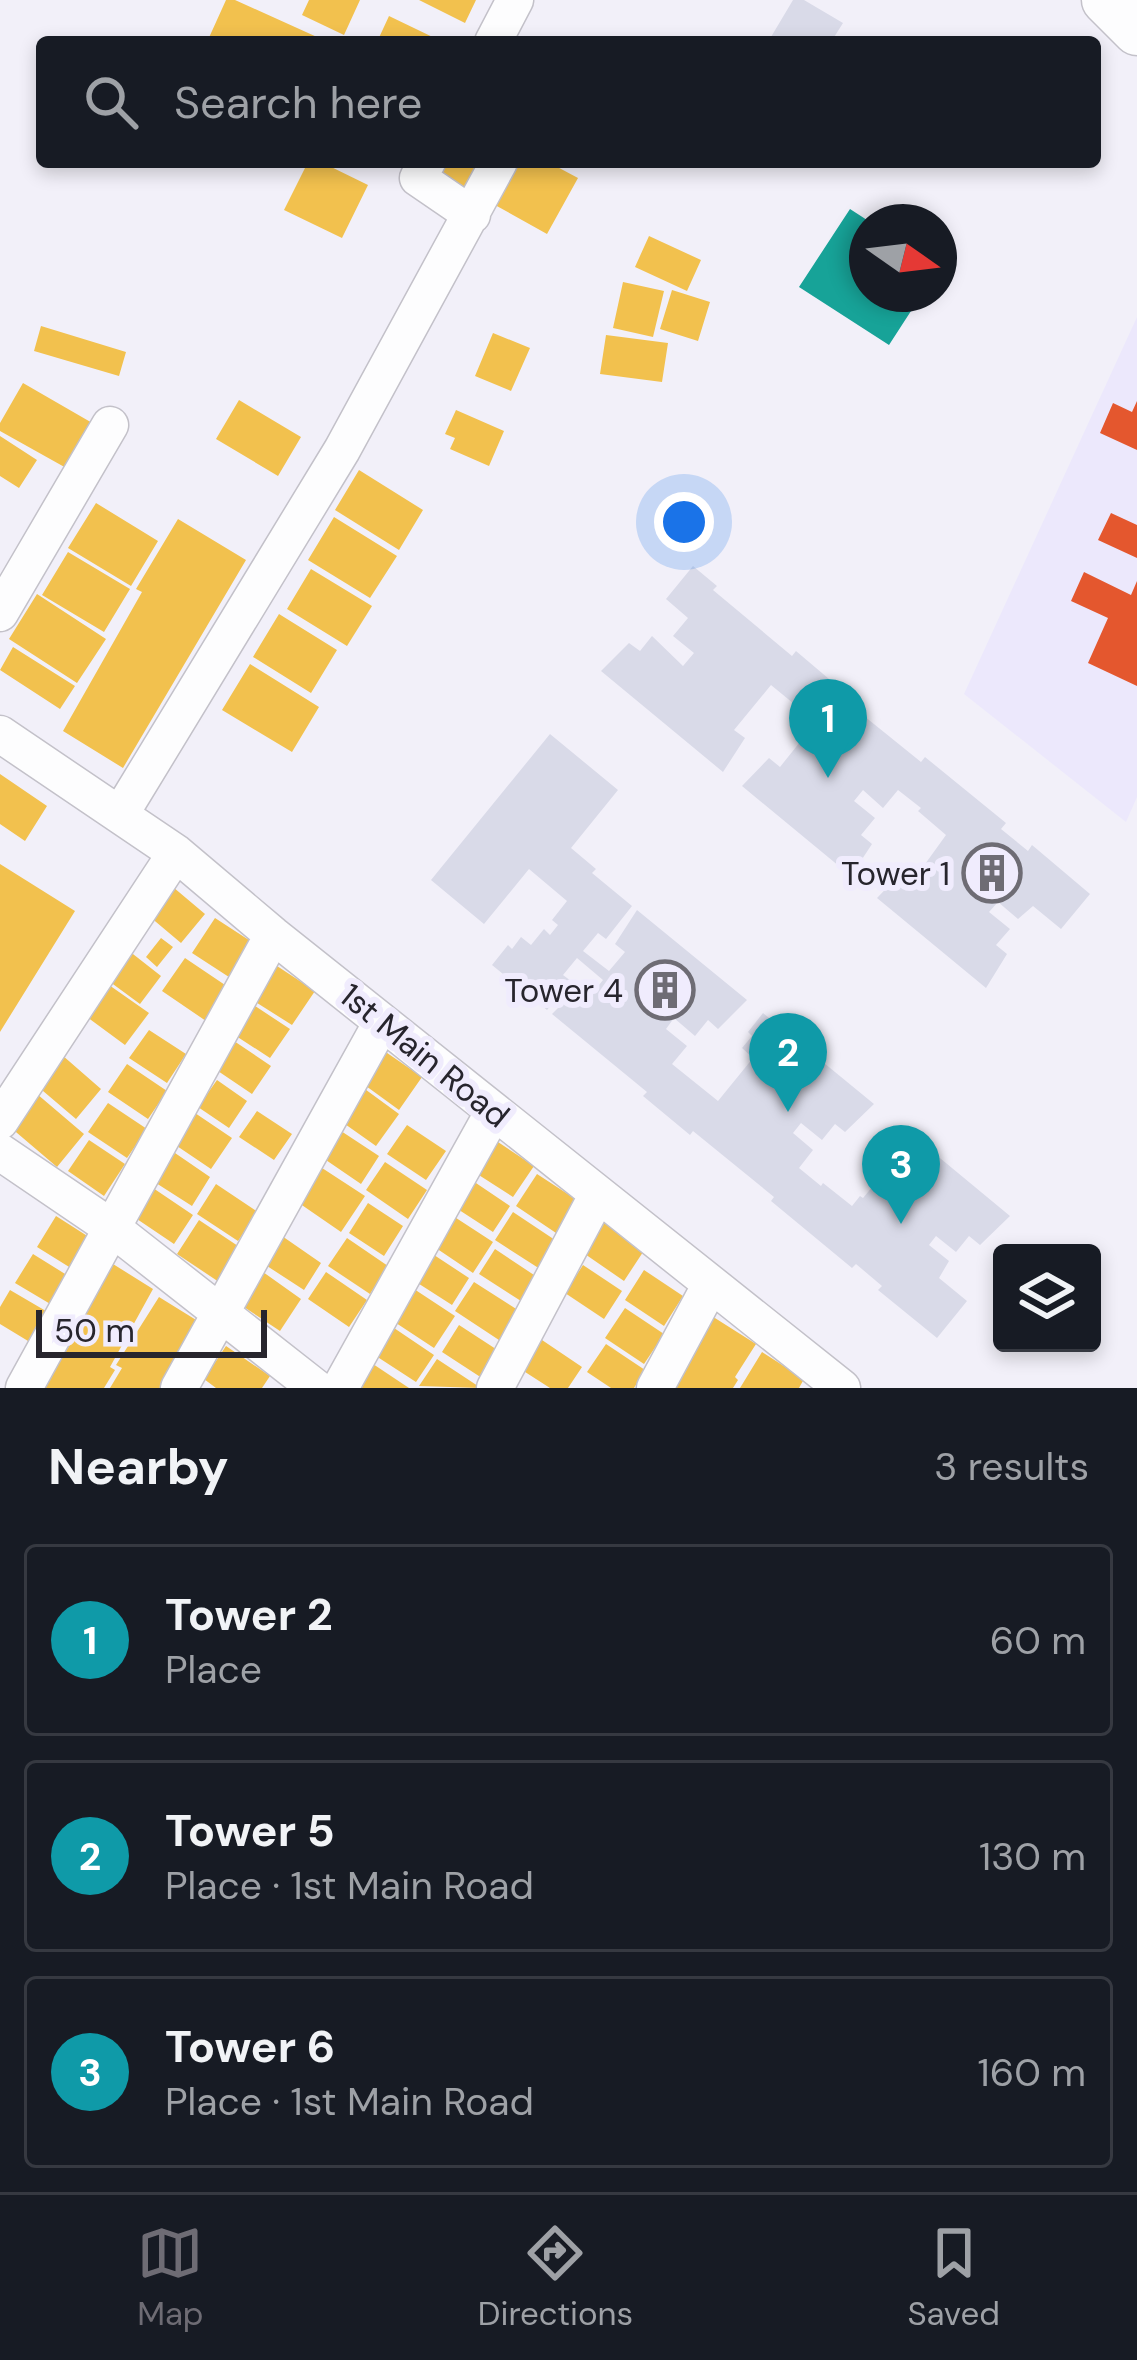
<!DOCTYPE html>
<meta charset="utf-8">
<style>
:root{--surface:#171b24;--page:#242831;--text:#f1f3f6;--muted:#9ea1a6;--line:#363941;--accent:#6e6c74}
body{margin:0;font-family:"DM Sans",sans-serif;background:var(--page);color:var(--text)}
.controls{position:absolute;right:36px;bottom:36px;display:grid;overflow:hidden;border-radius:12px;box-shadow:0 6px 18px #0003}
.controls button{width:108px;height:108px;display:grid;place-items:center;padding:0;border:0;border-bottom:3px solid var(--line);background:var(--surface);color:var(--text);font:60px sans-serif}
.compass{position:absolute;left:849px;top:204px;width:108px;height:108px;border-radius:50%;background:var(--surface);box-shadow:0 6px 18px #0003;rotate:104deg}
.scale{position:absolute;left:36px;bottom:30px;width:231px;box-sizing:border-box;padding-left:12px;border:6px solid #27252d;border-top:0;font-size:33px;line-height:42px;white-space:nowrap;color:#27252d;-webkit-text-stroke:9px #f0ecfd;paint-order:stroke}
.you{position:absolute;left:684px;top:522px;width:42px;height:42px;margin:-30px;border:9px solid #fff;border-radius:50%;background:#1a73e8;box-shadow:0 0 0 18px #1a73e833}
.badge{display:grid;place-items:center;width:78px;height:78px;border-radius:50%;background:var(--accent);color:#fff;font-size:39px;font-weight:700}
.pin{position:absolute;translate:-50% -99px;filter:drop-shadow(0 3px 6px #0008)}
.pin::after{content:'';position:absolute;top:63px;width:42px;height:36px;background:inherit;clip-path:polygon(0 0,100% 0,50% 100%)}
.list{margin:0;padding:0;list-style:none}
h2{display:flex;justify-content:space-between;align-items:center;height:156px;margin:0;padding:0 48px;font-size:51px}
h2 small{font-size:39px;font-weight:400;color:var(--muted)}
.list li{display:grid;grid-template-columns:78px 1fr auto;gap:36px;align-items:center;box-sizing:border-box;height:192px;margin:0 24px 24px;padding:0 24px;border:3px solid var(--line);border-radius:12px}
.list b{display:block;font-size:45px;white-space:nowrap}
.list p{margin:0;font-size:39px;white-space:nowrap;color:var(--muted)}
.list em{font-size:39px;font-style:normal;color:var(--muted)}
.icon{flex:none;width:66px;height:66px;fill:none;stroke:currentColor;stroke-width:2;stroke-linecap:round;stroke-linejoin:round}
.map{position:relative;flex:none;width:1137px;height:1388px;overflow:hidden}
.search{position:absolute;background:var(--surface);box-shadow:0 6px 18px #0003;left:36px;right:36px;top:36px;height:132px;display:flex;align-items:center;gap:30px;box-sizing:border-box;padding:0 42px;border-radius:12px;color:var(--muted);font-size:45px}
.sheet{height:804px;background:var(--surface)}
nav{display:flex;justify-content:space-around;align-items:center;box-sizing:border-box;height:168px;border-top:3px solid var(--line);background:var(--surface);font-size:33px;color:var(--muted)}
nav a{display:grid;justify-items:center;gap:6px}
nav .on{color:var(--accent)}
.map>svg:first-child{display:block}
</style>
<div class="map">
<svg width="1137" height="1388" viewBox="0 0 1137 1388">
<rect width="100%" height="100%" fill="#f2f0f9"/>
<path fill="#ece8fc" d="M1137,317v480l-11,25 -162,-128z"/>
<path fill="#f2c14e" d="M226,0h9l93,42h-121z
M309,0h51l-16,35 -42,-20z
M419,0h57l-11,23z
M389,16l54,26h-66z
M308,162h13l47,23 -26,53 -58,-28z
M437,162h54l-15,31 -44,-22z
M519,162h29l30,16 -31,56 -52,-29z
M649,236l52,24 -14,31 -52,-24z
M623,282l41,9 -11,46 -40,-9z
M672,290l38,12 -12,39 -38,-12z
M41,326l85,26 -7,24 -85,-25z
M493,333l37,15 -19,43 -36,-15z
M606,335l62,8 -6,39 -62,-8z
M23,383l71,41 -26,45 -68,-38v-8z
M239,400l62,37 -23,39 -62,-37z
M456,410l48,21 -15,35 -39,-17 5,-11 -10,-4z
M0,436l37,24 -18,28 -19,-12z
M359,470l64,40 -24,40 -64,-40z
M96,503l62,38 -27,45 -63,-38z
M334,517l63,39 -27,42 -62,-38z
M178,519l68,41 -123,208 -60,-37 79,-139 -6,-3z
M68,552l62,37 -26,43 -62,-37z
M311,569l61,37 -25,40 -60,-37z
M37,594l69,45 -29,44 -68,-44z
M279,614l58,36 -26,43 -58,-36z
M13,647l62,39 -15,23 -60,-39z
M250,664l69,43 -27,45 -70,-42z
M0,774l47,32 -22,35 -25,-17z
M0,864l75,47 -75,121z
M167,882l38,32 -24,29 -38,-32z
M215,918l40,26 -23,35 -40,-26z
M161,938l12,9 -16,20 -11,-10z
M124,947l37,29 -21,28 -38,-28z
M185,958l43,29 -22,34 -44,-30z
M277,966l38,25 -23,34 -38,-24z
M109,985l40,28 -24,32 -38,-28z
M252,1004l38,25 -20,29 -37,-24z
M149,1030l37,24 -19,29 -38,-25z
M234,1041l37,25 -19,28 -37,-25z
M377,1046l45,31 -23,33 -44,-32z
M62,1055l39,34 -25,30 -40,-34z
M127,1064l40,27 -19,28 -40,-27z
M217,1080l30,21 -18,27 -31,-21z
M358,1084l41,30 -23,32 -41,-29z
M30,1088l54,46 -27,33 -54,-46z
M108,1103l39,26 -20,29 -39,-26z
M257,1111l35,23 -18,26 -35,-23z
M195,1113l37,25 -21,31 -37,-25z
M407,1125l39,26 -20,29 -39,-26z
M341,1131l38,25 -18,28 -38,-26z
M492,1138l42,28 -21,31 -42,-27z
M89,1140l36,24 -21,32 -36,-25z
M175,1153l35,24 -18,29 -36,-23z
M385,1162l42,28 -19,29 -42,-29z
M319,1166l46,30 -24,36 -45,-31z
M537,1174l43,28 -21,33 -43,-29z
M470,1179l40,27 -17,26 -40,-26z
M216,1184l42,28 -20,29 -41,-27z
M153,1188l40,27 -19,29 -40,-27z
M368,1203l35,23 -19,30 -35,-23z
M513,1212l45,30 -18,27 -45,-29z
M450,1214l43,28 -20,31 -43,-29z
M56,1216l36,23 -18,31 -37,-23z
M199,1220l42,28 -22,34 -42,-28z
M602,1221l43,28 -21,32 -42,-29z
M282,1236l39,27 -17,27 -40,-26z
M347,1238l41,28 -18,28 -42,-28z
M495,1249l42,28 -16,24 -42,-27z
M431,1253l38,25 -17,27 -39,-25z
M33,1254l37,23 -18,28 -37,-22z
M113,1264l40,25 -43,78 5,3 -11,18h-61l28,-45 -5,-4z
M583,1265l39,26 -18,28 -39,-26z
M644,1270l39,26 -19,30 -39,-26z
M263,1272l38,27 -21,32 -39,-26z
M326,1272l41,28 -18,27 -41,-28z
M474,1282l47,30 -19,30 -47,-31z
M414,1289l41,27 -21,32 -41,-27z
M10,1290l41,24 -18,30 -33,-20v-17z
M159,1297l42,26 -32,65h-59l12,-20 -6,-3z
M625,1308l39,26 -20,30 -39,-26z
M707,1313l49,31 -21,33 3,3 -5,8h-64z
M459,1325l43,28 -17,27 -43,-28z
M394,1328l40,27 -18,27 -40,-26z
M542,1340l40,27 -14,21h-18l-28,-18z
M606,1344l39,26 -11,18h-23l-24,-16z
M226,1346l44,30 -8,12h-46l-12,-9z
M762,1352l42,27 -5,9h-59z
M437,1359l44,29 -62,-2z
M373,1364l36,24h-52z"/>
<path fill="#e4572e" d="M1137,401v49l-37,-17 13,-30 19,9z
M1111,513l26,12v33l-39,-18z
M1084,572l47,23 6,-14v105l-49,-23 20,-45 -37,-17z"/>
<path fill="#17a398" d="M850,209l17,11v74h55l-33,51 -90,-58z"/>
<path fill="#d9dae8" d="M793,0h11l39,23 -12,19h-63z
M693,566l24,20 -4,4 79,66 4,-5 46,39 -4,5 83,67 4,-5 81,66 -5,6 27,22 4,-6 58,49 -29,35 -28,-23 -15,13 -20,-17 -9,10 21,17 -14,16 11,9 -21,34 -109,-90 28,-29 10,9 31,-43 -28,-24 3,-3 -23,-18 -15,18 -20,-18 -9,11 21,17 -14,17 11,9 -21,32 -109,-90 27,-28 11,9 36,-45 -45,-37 -37,45 11,8 -22,34 -122,-101 28,-28 11,8 12,-15 31,30 11,-13 -21,-17 15,-18 -22,-19z
M550,734l68,56 -47,58 25,21 -4,4 40,33 -26,33 -8,-6 -15,18 26,20 16,-19 -10,-8 22,-34 110,90 -29,29 -10,-9 -13,16 -21,-18 -8,11 21,17 -15,18 46,37 35,-43 -11,-10 10,-12 -4,-4 15,-19 111,91 -29,28 -10,-8 -13,16 -21,-17 -8,10 20,17 -14,18 22,18 2,-3 29,23 8,-10 3,2 25,-30 -10,-9 22,-34 110,91 -30,29 -11,-9 -13,16 -20,-16 -7,9 20,16 -10,17 28,23 -30,37 -59,-48 4,-4 -26,-22 -4,4 -81,-67 3,-4 -81,-66 -3,4 -47,-39 4,-4 -95,-78 28,-28 11,9 12,-15 -26,-22 -14,17 8,6 -24,29 -55,-45 16,-20 4,4 9,-12 10,8 13,-16 6,6 8,-10 -6,-5 15,-19 -38,-32 -45,55 -53,-44z"/>
<g fill="none" stroke-linecap="round" stroke-linejoin="round">
<defs>
<path id="street" d="M493,42l22,-42
M427,162l-9,16 54,37
M0,613l110,-188
M0,734l176,119 97,82 569,453
M121,813l221,-363 157,-288
M0,1121l176,-268
M0,1152l112,76 204,160
M24,1388l249,-453
M179,1388l203,-366
M340,1388l154,-277
M495,1388l103,-194
M655,1388l56,-104"/>
<path id="secondary" d="M1106,0l31,31"/>
</defs>
<use href="#street" stroke="#c3c1c9" stroke-width="39"/>
<use href="#secondary" stroke="#c3c1c9" stroke-width="51"/>
<use href="#street" stroke="#fdfdfe" stroke-width="36"/>
<use href="#secondary" stroke="#fdfdfe" stroke-width="48"/>
</g>
<defs>
<symbol id="building-ring" viewBox="-11 -11 22 22"><circle r="9.5" fill="#f0ecfd" stroke="#6e6c74" stroke-width="1.5"/><path d="M-4-6H4V6H1V3H-1V6H-4ZM-2.5-4.3h1.7v1.8h-1.7ZM.8-4.3h1.7v1.8H.8ZM-2.5-1h1.7V.8h-1.7ZM.8-1h1.7V.8H.8Z" fill="#6e6c74"/></symbol>
</defs>
<g fill-rule="evenodd">
<use href="#building-ring" x="959" y="840" width="66" height="66"/>
<use href="#building-ring" x="632" y="957" width="66" height="66"/>
</g>
<g text-anchor="middle" stroke-width="12" stroke-linejoin="round" paint-order="stroke">
<g font-size="33" fill="#27252d" stroke="#f0ecfd" text-anchor="end">
<text x="950" y="885">Tower 1</text>
<text x="623" y="1002">Tower 4</text>
</g>
<g font-size="33" fill="#27252d" stroke="#f0ecfd">
<text transform="translate(425 1055) rotate(39)" y="12">1st Main Road</text>
</g>
</g>
</svg>
<div class="controls">
<button><svg class="icon" aria-label="layers" viewBox="0 0 24 24"><path d="M12 4l9 5-9 5-9-5zM3 14l9 5 9-5"/></svg></button>
</div>
<svg class="compass" viewBox="-18 -18 36 36"><path d="M0-13l5 13h-10z" fill="#e53935"/><path d="M0 13l5-13h-10z" fill="#9ea1a6"/></svg>
<div class="scale">50 m</div>
<div class="you"></div>
<div class="pin badge" style="left:828px;top:778px;background:#0f9aa8">1</div>
<div class="pin badge" style="left:788px;top:1112px;background:#0f9aa8">2</div>
<div class="pin badge" style="left:901px;top:1224px;background:#0f9aa8">3</div>
<div class="search"><svg class="icon" aria-label="search" viewBox="0 0 24 24"><circle cx="10" cy="10" r="6"/><path d="M15 15l6 6"/></svg>Search here</div>
</div>
<section class="sheet">
<h2>Nearby<small>3 results</small></h2>
<ul class="list">
<li><span class="badge" style="background:#0f9aa8">1</span><div><b>Tower 2</b><p>Place</p></div><em>60 m</em></li>
<li><span class="badge" style="background:#0f9aa8">2</span><div><b>Tower 5</b><p>Place · 1st Main Road</p></div><em>130 m</em></li>
<li><span class="badge" style="background:#0f9aa8">3</span><div><b>Tower 6</b><p>Place · 1st Main Road</p></div><em>160 m</em></li>
</ul>
</section>
<nav>
<a class="on"><svg class="icon" aria-label="map" viewBox="0 0 24 24"><path d="M3 6l6-2 6 2 6-2v14l-6 2-6-2-6 2zM9 4v14M15 6v14"/></svg>Map</a>
<a><svg class="icon" aria-label="directions" viewBox="0 0 24 24"><path d="M12 3l9 9-9 9-9-9zM9 14v-3h6M13 9l2 2-2 2"/></svg>Directions</a>
<a><svg class="icon" aria-label="saved" viewBox="0 0 24 24"><path d="M7 4h10v16l-5-4-5 4z"/></svg>Saved</a>
</nav>
